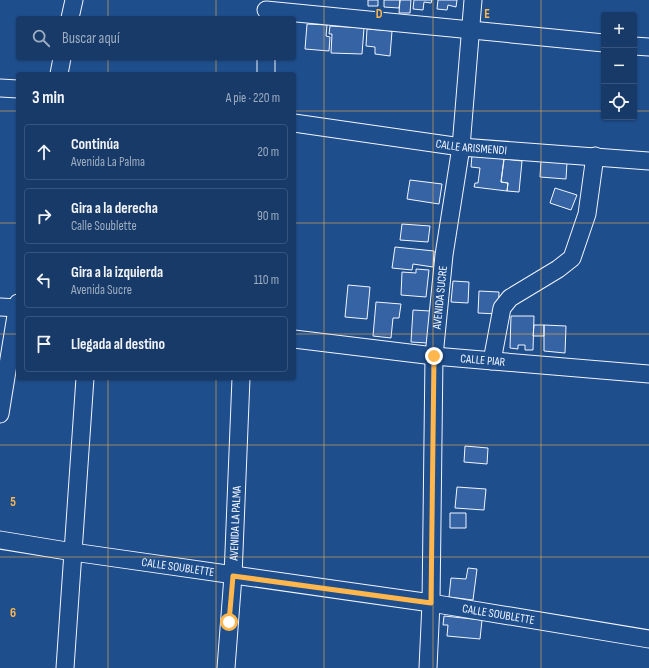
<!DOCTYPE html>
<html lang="es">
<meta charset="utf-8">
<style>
:root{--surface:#173a69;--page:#20416f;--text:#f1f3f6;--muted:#9eadc0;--line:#36547d}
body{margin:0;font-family:"Sofia Sans Condensed",sans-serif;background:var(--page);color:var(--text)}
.controls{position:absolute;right:12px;top:12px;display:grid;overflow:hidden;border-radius:4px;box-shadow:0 1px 3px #0004}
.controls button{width:36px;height:36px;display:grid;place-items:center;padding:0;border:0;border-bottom:1px solid var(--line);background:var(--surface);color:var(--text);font:20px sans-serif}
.stop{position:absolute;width:12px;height:12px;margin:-9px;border:3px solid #ffb74d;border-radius:50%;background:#fff}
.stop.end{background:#ffb74d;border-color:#fff;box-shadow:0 1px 4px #0008}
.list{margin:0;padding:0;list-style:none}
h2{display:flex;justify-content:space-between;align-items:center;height:52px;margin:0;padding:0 16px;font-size:17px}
h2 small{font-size:13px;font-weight:400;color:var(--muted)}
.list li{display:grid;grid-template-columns:26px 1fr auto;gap:12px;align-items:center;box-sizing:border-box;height:56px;margin:0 8px 8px;padding:0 8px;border:1px solid var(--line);border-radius:4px}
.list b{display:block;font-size:15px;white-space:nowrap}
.list p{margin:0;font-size:13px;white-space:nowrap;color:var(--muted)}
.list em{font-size:13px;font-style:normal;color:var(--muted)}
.icon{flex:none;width:22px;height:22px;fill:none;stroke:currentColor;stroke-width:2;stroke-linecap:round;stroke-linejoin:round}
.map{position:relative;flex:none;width:649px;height:668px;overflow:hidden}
.search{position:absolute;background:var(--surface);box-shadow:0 1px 3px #0004;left:16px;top:16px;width:280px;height:44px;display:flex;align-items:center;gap:10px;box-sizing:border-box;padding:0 14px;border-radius:4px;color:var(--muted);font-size:15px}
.panel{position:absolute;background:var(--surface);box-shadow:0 1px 3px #0004;left:16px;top:72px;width:280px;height:308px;border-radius:4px}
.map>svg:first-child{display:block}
</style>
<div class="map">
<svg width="649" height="668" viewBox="0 0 649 668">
<rect width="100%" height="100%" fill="#1f4e8c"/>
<path fill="#3563a3" stroke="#f2f6ff" d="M368,0h10v6h-10z
M384,0h16l-1,8 -15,-1z
M400,0h11l-1,13h-11z
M414,0h18l-1,3 -7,-1 -1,8 -10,-1z
M438,0h19l-1,7 -8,-2 -1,5 -10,-1z
M307,24l20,1 -1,11 4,1 -1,14 -24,-2z
M330,26l34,2 -2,26 -31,-1 1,-19h-3z
M367,29l25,2 -2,25 -15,-2v-7l-9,-1z
M472,155l32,4 -3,23 7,1 -1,8 -33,-4 1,-4h3l2,-15 -9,-1z
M504,159l18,2 -3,31 -12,-1 1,-8 -7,-1z
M541,160l26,2 -1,17 -26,-2z
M410,180l32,4 -3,20 -32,-5z
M555,188l22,7 -6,15 -21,-7z
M402,224l28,2 -2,16 -28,-2z
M395,247l39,4 -1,16 -20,-3 -1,6 -20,-2z
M416,269l13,1 -3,27 -25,-2 1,-23 14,1z
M453,281l16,1 -1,21 -17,-1z
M348,285l22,2 -3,32 -22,-2z
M479,291l20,1 -1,22 -20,-1z
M376,302l25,2 -2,14h-6l-2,20 -18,-2z
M413,310l17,1 -2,32 -17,-1z
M511,316h23l-1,34h-8v-5h-7v4l-8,-1z
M534,325h10v11h-11z
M544,325l22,1 -1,27 -21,-2z
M465,446l23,2 -1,16 -23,-2z
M457,487l29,2 -2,21 -29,-2z
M450,513h16v15h-16z
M468,568l9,1 -4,31 -24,-3 2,-19 15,1z
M444,616l38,4 -2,19 -33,-3 1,-11h-5z"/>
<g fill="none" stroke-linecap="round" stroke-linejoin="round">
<defs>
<g id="minor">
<path d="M266,10l338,33"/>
<path d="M70,18l4,-18"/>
<path d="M634,46l15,1"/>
<path d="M59,74l3,-16"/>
<path d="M266,74v-16"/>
<path d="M0,88l18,1"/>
<path id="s1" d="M294,123l167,24 188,14"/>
<path d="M0,307l18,1"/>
<path id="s2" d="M294,339l140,17 215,18"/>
<path d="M492,361l10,-53 8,-10 48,-29 14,-11 15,-44 8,-58"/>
<path d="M0,414l18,-111"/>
<path id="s3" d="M0,540l73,12 358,51 218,36"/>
<path d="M65,668l20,-290"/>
<path id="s4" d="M226,668l7,-92 8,-198"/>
<path id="s5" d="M428,668l3,-65 3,-247 10,-101 17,-108 12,-147"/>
</g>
</defs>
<use href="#minor" stroke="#f2f6ff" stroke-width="19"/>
<use href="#minor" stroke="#1f4e8c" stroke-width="17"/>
</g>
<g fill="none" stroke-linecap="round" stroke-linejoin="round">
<path stroke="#ffb74d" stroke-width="5" d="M229,622l4,-46 198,27 3,-247"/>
</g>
<path fill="none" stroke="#ffb74d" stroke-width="1" stroke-opacity="0.55" d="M108,0v18M216,0v18M324,0v668M433,0v668M541,0v668M108,58v16M216,58v16M0,111h18M294,111h310M634,111h15M0,223h18M294,223h355M0,334h18M294,334h355M108,378v290M216,378v290M0,445h649M0,557h649"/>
<g text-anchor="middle" stroke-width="3" stroke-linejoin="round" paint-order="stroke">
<g font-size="12" fill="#f2f6ff" stroke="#1f4e8c">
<text dy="4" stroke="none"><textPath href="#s1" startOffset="179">CALLE ARISMENDI</textPath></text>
<text dy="4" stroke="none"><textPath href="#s5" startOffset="371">AVENIDA SUCRE</textPath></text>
<text dy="4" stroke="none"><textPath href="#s2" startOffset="190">CALLE PIAR</textPath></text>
<text dy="4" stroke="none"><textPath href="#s4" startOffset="145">AVENIDA LA PALMA</textPath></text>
<text dy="4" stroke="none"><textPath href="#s3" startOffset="180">CALLE SOUBLETTE</textPath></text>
<text dy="4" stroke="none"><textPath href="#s3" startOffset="504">CALLE SOUBLETTE</textPath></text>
</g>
</g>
<g font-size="13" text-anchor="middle" font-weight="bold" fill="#ffb74d" stroke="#1f4e8c" stroke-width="3" stroke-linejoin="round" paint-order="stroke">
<text x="379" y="18">D</text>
<text x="487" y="18">E</text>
<text x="13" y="506">5</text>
<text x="13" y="617">6</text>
</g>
</svg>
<div class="controls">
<button>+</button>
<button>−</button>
<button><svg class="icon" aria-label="locate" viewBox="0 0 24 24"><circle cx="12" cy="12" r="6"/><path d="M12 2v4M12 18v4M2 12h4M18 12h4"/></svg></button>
</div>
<div class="stop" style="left:229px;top:622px"></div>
<div class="stop end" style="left:434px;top:356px"></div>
<div class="search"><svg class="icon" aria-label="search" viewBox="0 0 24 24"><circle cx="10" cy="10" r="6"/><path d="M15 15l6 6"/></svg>Buscar aquí</div>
<section class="panel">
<h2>3 min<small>A pie · 220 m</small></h2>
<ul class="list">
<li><svg class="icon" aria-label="ahead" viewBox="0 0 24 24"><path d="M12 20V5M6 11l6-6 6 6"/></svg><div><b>Continúa</b><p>Avenida La Palma</p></div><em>20 m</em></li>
<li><svg class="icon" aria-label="right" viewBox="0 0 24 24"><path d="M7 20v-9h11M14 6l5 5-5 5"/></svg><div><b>Gira a la derecha</b><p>Calle Soublette</p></div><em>90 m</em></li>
<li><svg class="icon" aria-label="left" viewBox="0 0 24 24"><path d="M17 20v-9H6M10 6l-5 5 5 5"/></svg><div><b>Gira a la izquierda</b><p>Avenida Sucre</p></div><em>110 m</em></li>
<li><svg class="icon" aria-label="arrive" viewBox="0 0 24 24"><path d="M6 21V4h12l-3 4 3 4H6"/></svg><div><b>Llegada al destino</b></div></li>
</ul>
</section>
</div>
